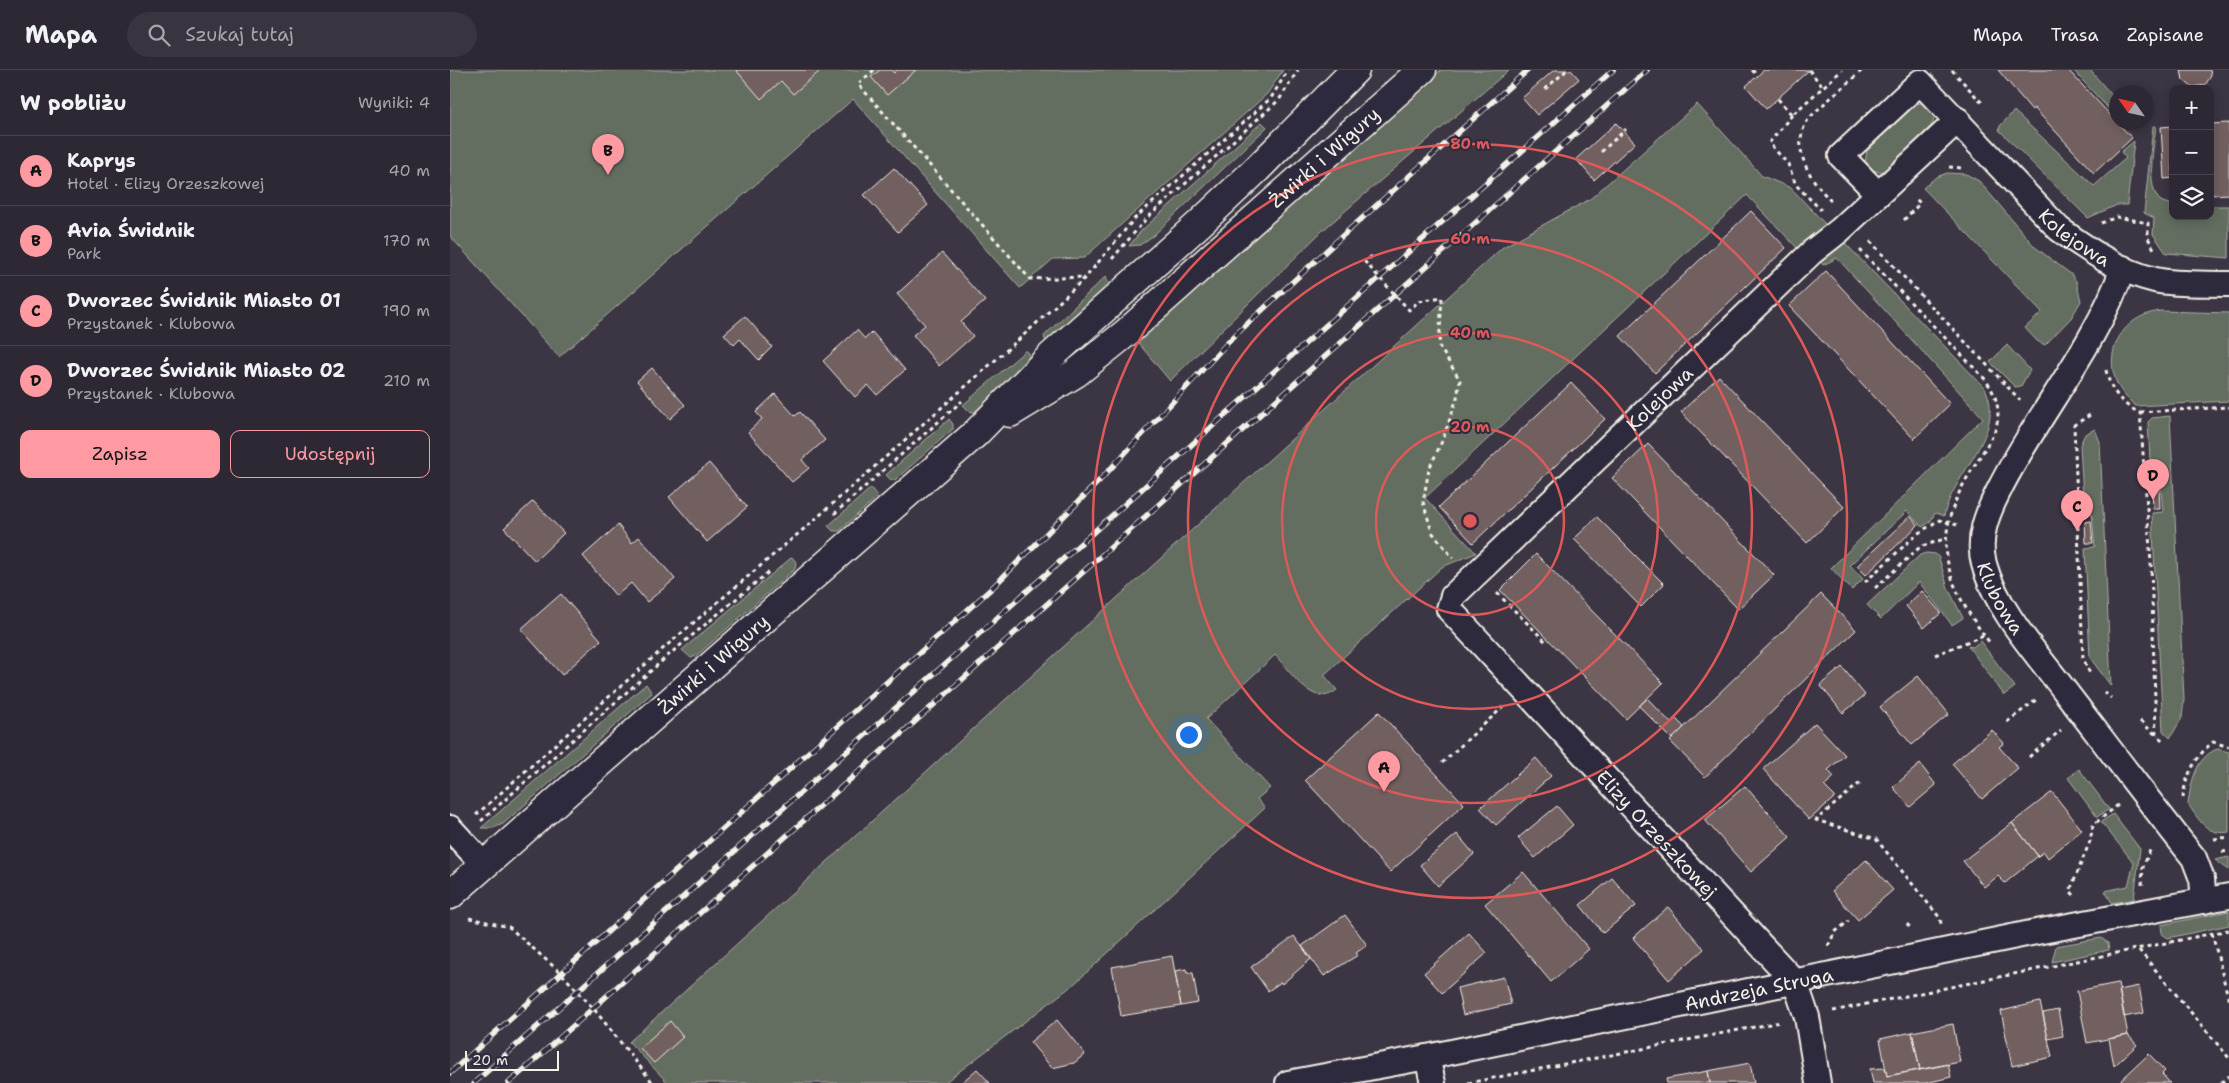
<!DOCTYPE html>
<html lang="pl">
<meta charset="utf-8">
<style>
:root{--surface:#2d2833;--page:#39343f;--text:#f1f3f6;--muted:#a7a6ac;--line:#48444e;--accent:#ff9aa2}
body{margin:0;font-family:"Shantell Sans",sans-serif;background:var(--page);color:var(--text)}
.controls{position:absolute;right:15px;top:15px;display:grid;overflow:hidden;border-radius:10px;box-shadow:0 2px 12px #0003}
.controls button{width:45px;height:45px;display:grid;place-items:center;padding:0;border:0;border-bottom:1px solid var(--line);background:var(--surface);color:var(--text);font:25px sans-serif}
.compass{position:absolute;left:1659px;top:15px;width:45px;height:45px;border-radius:50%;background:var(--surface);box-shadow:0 2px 12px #0003;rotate:304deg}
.scale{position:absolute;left:15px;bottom:12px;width:94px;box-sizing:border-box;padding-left:5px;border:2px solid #f4f1e8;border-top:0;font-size:14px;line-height:18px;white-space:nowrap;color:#f4f1e8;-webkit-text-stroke:4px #2f2a3d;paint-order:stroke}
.you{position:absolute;left:738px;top:664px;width:18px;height:18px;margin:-12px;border:4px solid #fff;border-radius:50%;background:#1a73e8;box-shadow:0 0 0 8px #1a73e833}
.badge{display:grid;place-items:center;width:32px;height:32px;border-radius:50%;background:var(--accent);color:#111;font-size:16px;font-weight:700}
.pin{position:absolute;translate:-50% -41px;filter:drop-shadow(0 1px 2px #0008)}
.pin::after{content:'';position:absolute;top:26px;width:18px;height:15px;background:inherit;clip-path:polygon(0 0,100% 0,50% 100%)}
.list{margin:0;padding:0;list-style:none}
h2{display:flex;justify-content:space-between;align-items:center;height:65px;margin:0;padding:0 20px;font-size:21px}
h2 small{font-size:16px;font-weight:400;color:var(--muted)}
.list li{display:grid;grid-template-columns:32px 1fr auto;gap:15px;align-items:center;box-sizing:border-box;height:70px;padding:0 20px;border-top:1px solid var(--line)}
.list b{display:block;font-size:19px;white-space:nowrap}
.list p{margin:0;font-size:16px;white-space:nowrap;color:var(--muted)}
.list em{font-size:16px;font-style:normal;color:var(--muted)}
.actions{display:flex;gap:10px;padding:15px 20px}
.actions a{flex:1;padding:11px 0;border:1px solid var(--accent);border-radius:10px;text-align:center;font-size:18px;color:var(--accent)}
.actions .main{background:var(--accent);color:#111}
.icon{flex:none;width:28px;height:28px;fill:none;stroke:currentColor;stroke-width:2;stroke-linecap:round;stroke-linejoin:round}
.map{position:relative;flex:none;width:1779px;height:1013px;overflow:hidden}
header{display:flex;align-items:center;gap:30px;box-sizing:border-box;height:70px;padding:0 25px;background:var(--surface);border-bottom:1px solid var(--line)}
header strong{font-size:24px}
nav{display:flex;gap:28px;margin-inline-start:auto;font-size:18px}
.search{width:350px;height:45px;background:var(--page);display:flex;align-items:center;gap:12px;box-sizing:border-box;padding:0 18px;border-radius:28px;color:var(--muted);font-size:19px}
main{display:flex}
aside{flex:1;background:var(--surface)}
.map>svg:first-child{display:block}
</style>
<header>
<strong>Mapa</strong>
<div class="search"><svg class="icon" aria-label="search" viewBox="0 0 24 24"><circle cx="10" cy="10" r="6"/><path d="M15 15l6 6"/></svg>Szukaj tutaj</div>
<nav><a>Mapa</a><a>Trasa</a><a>Zapisane</a></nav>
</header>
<main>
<aside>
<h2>W pobliżu<small>Wyniki: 4</small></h2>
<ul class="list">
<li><span class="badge">A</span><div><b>Kaprys</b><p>Hotel · Elizy Orzeszkowej</p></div><em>40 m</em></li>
<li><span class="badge">B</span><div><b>Avia Świdnik</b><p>Park</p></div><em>170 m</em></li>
<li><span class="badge">C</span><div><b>Dworzec Świdnik Miasto 01</b><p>Przystanek · Klubowa</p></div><em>190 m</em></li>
<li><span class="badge">D</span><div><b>Dworzec Świdnik Miasto 02</b><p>Przystanek · Klubowa</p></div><em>210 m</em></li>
</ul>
<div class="actions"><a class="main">Zapisz</a><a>Udostępnij</a></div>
</aside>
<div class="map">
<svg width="1779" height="1013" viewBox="0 0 1779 1013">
<rect width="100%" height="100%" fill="#3c3544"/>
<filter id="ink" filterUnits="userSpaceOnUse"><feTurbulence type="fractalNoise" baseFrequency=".02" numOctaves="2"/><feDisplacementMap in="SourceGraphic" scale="10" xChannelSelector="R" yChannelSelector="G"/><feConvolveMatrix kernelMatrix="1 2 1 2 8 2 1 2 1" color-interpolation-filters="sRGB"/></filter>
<g filter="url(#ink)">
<path fill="#646d60" stroke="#acafa4" d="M0,0h833l-16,24 -183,164 -31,1 -33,29 -167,-189 -294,258 -109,-121z
M991,0h68l-187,161 -152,150 -35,-42 77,-62z
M1623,0h17l26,30v17z
M1471,33c11,3 16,11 11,22l-45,44 -6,3 -10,-2 -6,-8 2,-11 48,-47z
M1247,34l65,72 29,12 36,38 -27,25 -53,-56 -322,303 51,55 -34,14 -118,108 13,15c-24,20 -46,-18 -62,-35l-69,64 64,69 -13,11 8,9 -192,177 -129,98h-276l-39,-41 874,-795 87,-48z
M1564,41l80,75 32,-28 -5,-6 13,-11 -7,64h-10l-29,13 -89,-88 1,-4z
M812,52l5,5 -113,108 -14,10 -11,1 12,-15z
M1703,56h3c-2,18 -11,63 5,75 3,2 9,3 12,4v11h37v-10h19v52l-63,-5 -13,-19 1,-16 -10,-5z
M1497,103l19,1 13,7 56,66 37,28 4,6 5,20 -10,17 -26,27 -8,-4 -12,-13 17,-16 -119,-124 13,-11z
M1393,171l142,147c22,46 -32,84 -41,128l-9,-3 -5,9 -8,5 -15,-16 -57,54 13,14 -11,11 -21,-22 152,-150 -146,-160 -14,7 -6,-6z
M656,206l3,10 -4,9 -53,48 -7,-3 -1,-4z
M1710,241l69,2v88l-93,5c-41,-30 -26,-88 24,-95z
M1557,275l23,25 -9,16 -6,1 -25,-25z
M576,280l6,11 -58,51 -5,-1 -6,-6z
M1720,346l14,283 -2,19 -12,20 -7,-7 -11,-218 11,-1 -3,-33h-9l-3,-57 4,-4z
M499,349l4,5v5l-58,51h-4l-5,-5z
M1645,359l5,13 11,244 -21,-28 -5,-110 10,-1 -3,-33h-8l-4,-69 5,-11z
M421,418l6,8 -2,3 -36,32h-6l-5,-5z
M1476,483l10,1 3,4 9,30 15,30 -11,7 -33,-43 -38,37 -14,-14 53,-50z
M342,487l4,5 -1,7 -99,87 -5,2 -9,-8z
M1530,571l35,46 -11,8 -36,-49 5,1z
M196,614l6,9 -149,131 -10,4h-12z
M1767,679l12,3v80c-22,4 -30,-12 -41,-28 3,-21 7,-46 29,-55z
M1629,699l30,40 -12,8 -29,-39z
M1663,744l27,35 -6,50 -22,4 -7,-12 23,-5 6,-23 -33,-41z
M1779,787v13l-14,-10z
M1779,841v14l-61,13 -6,-4 -1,-9z
M1651,868l7,5 1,7 -57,12 4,-16z"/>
<path fill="#725f5f" stroke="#f4f1e8" d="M286,0h85l-28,24 -12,-13 -20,18z
M430,0h11l3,3 3,-3h19l-29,25 -16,-18z
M1104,0h17l8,9 -42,36 -15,-17z
M1314,0h45l-43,39 -20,-23z
M1548,0h70l64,68 -38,35 -60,-65 -2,2z
M1731,0h29l1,6 -6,9 -13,2 -9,-7z
M1166,53l19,20 -41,37 -18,-21z
M1779,53v71l-19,1v-71z
M1723,56v52l-9,1 -3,-52z
M444,98l34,37 -30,27 -34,-37z
M1301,141l35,37 -131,125 -35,-37z
M492,183l43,48 -24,21 12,14 -34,30 -26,-31 12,-10 -28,-31z
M1376,201l124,133 -36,35 -125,-133z
M295,246l27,31 -13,13 -19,-21 -6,6 -10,-11z
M407,260l8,9 7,-7 33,38 -28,25 -9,-10 -13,12 -32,-36z
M202,298l33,37 -15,14 -33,-38z
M1269,306l125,131 -37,36 -126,-131z
M1121,313l34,36 -132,124 -34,-36z
M325,324l20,22 5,-4 25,28 -23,20 7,8 -17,14 -44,-50 14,-13 -6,-7z
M1198,374l126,131 -36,34 -126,-131z
M259,393l38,44 -40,35 -38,-45z
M1709,417l1,22h-7l-1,-21z
M83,431l31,32 -29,28 -31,-33z
M1460,446l8,9 -52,50 -9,-9z
M1147,447l67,67 -23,23 -67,-68z
M1641,451l2,22h-7l-1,-21z
M168,455l14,18 7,-6 36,42 -28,23 -16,-19 -15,13 -33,-40z
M1086,484l127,129 -37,36 -126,-129z
M1472,521l19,22 -17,15 -18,-22z
M111,524l40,46 -39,35 -41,-46z
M1371,524l35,36 -151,147 -35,-36z
M1392,597l23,28 -22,18 -23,-28z
M1468,606l31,38 -37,31 -32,-38z
M1197,628l24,25 4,-5 9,9 -12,12 -33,-33z
M929,642l85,92 -74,68 -85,-92z
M1365,653l30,32 -17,15 6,7 -10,9 11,11 -26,23 -46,-51z
M1542,660l12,13 -5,4 19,21 -36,31 -30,-35z
M1086,688l15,18 -55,49 -16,-17z
M1470,694l16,21 -26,22 -17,-20z
M1295,716l45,51 -39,35 -46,-52z
M1602,722l30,38 -34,28 -4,-6 -6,4 -26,-33z
M1107,736l16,19 -38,33 -17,-20z
M1562,753l26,33 -33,27 -7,-7 -14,11 -21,-26z
M1007,764l17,20 -36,32 -18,-21z
M1416,790l27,30 -35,30 -26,-29z
M1073,802l66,77 -38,33 -66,-78z
M1162,808l24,28 -33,27 -23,-28z
M1218,837l36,42 -35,31 -36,-42z
M895,845l22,30 -11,8 2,2 -34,21 -22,-30z
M1019,863l18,20 -45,40 -18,-20z
M844,866l17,23 -29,25 -1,-2 -13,9 -17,-24z
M722,886l9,50 -60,10 -9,-49z
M736,899l1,4h6l5,30 -17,3 -6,-35z
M1054,907l7,27 -48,11 -6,-27z
M1668,913l10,52 -41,8 -10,-52z
M1689,916l5,27 -20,4 -5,-27z
M1590,932l12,55 -40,9 -11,-55z
M1608,940l5,26 -15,3 -5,-26z
M607,950l28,34 -11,9 -22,5 -22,-26z
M220,951l13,16 -29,26 -14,-15z
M1503,954l7,38 -40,8 -8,-38z
M1462,962l8,38 -33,6 -7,-37z
M1678,965l9,10 -23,21 -5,-27z
M1699,984l16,17 -3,3 8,9h-50l-1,-1z
M1300,993l4,20h-44l-2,-12z
M1498,994l3,13 -25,6h-53l-3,-14 15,-1 2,8z
M527,999l13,14h-29z
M1258,1001l2,12h-43l-1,-4z"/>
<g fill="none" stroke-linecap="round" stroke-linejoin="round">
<defs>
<g id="minor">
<path id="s1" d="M1428,124l-37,-38 79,-74 139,147c28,20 61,43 96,51 23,5 50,3 74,4"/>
<path id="s2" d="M1673,198c-28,80 -87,147 -125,224 -11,22 -21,46 -14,72 12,45 53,90 81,127 43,56 85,112 129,167l8,21 2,22"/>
<path d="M0,758l34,37"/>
<path d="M977,987l6,26"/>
<path id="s3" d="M838,1013l139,-26 604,-124 198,-37"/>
<path id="s4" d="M1368,1013l-11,-66 -12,-35 -346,-373 4,-13 359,-344 28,-22 118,-110"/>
</g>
<g id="secondary">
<path id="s5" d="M560,343l66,-40 50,-40 296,-263"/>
<path id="s6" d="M0,825l526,-462 73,-75 150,-134 58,-55 98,-99"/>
</g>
</defs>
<use href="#minor" stroke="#f4f1e8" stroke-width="28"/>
<use href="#secondary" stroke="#f4f1e8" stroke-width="31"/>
<path stroke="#f4f1e8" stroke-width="3" stroke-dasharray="4 4" stroke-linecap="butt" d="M424,0l-16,14 172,195 55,-2
M1302,0l6,6
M1359,0l14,17
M1502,0l30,33
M1095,19l22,-19
M1328,29l14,16 50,-45
M1342,45l-23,28 19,21 8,21 25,25
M1151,82l25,-23
M1499,97l13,1
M1381,131c-20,-21 -40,-49 -25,-78 6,-11 45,-42 56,-53
M1454,150l16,-17 -4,-4
M1651,153l16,-6 31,6v15l6,11
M1420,171l150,159
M1410,180l124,128c12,16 17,30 12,50 -10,22 -26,42 -36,63 -30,61 -7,103 30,152
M922,186l-7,6 44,48 10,-9 23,-4 -3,49 21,34 -3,18 -14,41 -14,30 -6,33 9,30 21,26
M662,189l34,-40 133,-119 19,-30
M1656,300c3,17 16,37 34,42l11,151 5,172 9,7
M1690,342l89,-5
M1640,345l-16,10 9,233 8,18
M384,444l128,-113
M1415,512l52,-48 22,-14 18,5
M1425,518l45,-41 27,-9
M1047,523l49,49
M1485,585l49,-20
M1654,622l7,6
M1690,651l16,14
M1557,652l29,-22
M1579,687l32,-27
M992,693l61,-56
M1410,713l-44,37 60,19 64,79 1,6
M1733,728c2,-22 13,-42 30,-56l16,5
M26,745l189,-168 147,-125 214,-189 60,-56 49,-59 136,-120 17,-28
M31,751l190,-168 100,-83
M1764,769l15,-2
M1772,782l7,-1
M1692,815l1,-18 8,-19
M1624,825l-4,-4 20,-50 3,-16 25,-20
M19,848l40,9 53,47 32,35 59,74
M1457,854l5,6
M1762,863l17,68
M1378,876l7,-14 14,-11
M1689,880l90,108
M1383,941l396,-81
M1018,1013l312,-61
M1771,1013l8,-7"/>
<use href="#minor" stroke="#2f2a3d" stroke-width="24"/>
<use href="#secondary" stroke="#2f2a3d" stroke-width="28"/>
<defs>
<path id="rail" d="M0,1003l542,-485 109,-109 131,-141 108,-100 188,-168
M24,1013l1139,-1013
M59,1013l1138,-1013"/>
</defs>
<use href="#rail" stroke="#f4f1e8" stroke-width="5.5"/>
<use href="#rail" stroke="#2f2a3d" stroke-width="4" stroke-dasharray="11" stroke-linecap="butt"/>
</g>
</g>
<g fill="none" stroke="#de5a58" stroke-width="2.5">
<circle cx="1020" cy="451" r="94"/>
<circle cx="1020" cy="451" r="188"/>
<circle cx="1020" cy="451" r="282"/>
<circle cx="1020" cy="451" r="377"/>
</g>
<g text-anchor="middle" stroke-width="4" stroke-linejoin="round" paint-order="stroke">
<g font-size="19" fill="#f4f1e8" stroke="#2f2a3d">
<text dy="7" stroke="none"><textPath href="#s5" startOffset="406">Żwirki i Wigury</textPath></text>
<text dy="7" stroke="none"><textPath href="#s1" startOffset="381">Kolejowa</textPath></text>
<text dy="7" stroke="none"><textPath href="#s4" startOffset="912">Kolejowa</textPath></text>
<text dy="7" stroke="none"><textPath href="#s2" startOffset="370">Klubowa</textPath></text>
<text dy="7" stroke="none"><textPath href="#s6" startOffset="350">Żwirki i Wigury</textPath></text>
<text transform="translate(1207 764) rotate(47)" y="7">Elizy Orzeszkowej</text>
<text dy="7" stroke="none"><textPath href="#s3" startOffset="480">Andrzeja Struga</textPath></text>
</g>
</g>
<circle cx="1020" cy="451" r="8" fill="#de5a58" stroke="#2f2a3d" stroke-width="2.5"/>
<g font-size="15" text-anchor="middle" font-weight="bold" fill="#de5a58" stroke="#2f2a3d" stroke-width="4" stroke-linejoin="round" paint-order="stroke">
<text x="1020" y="79">80 m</text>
<text x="1020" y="174">60 m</text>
<text x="1020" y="268">40 m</text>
<text x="1020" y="362">20 m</text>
</g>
</svg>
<div class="controls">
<button>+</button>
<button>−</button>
<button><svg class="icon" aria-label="layers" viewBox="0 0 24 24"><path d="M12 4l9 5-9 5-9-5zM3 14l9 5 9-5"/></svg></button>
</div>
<svg class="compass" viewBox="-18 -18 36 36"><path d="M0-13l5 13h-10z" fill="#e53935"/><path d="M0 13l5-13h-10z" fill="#a7a6ac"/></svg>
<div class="scale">20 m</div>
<div class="you"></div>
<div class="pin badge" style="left:934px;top:722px">A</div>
<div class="pin badge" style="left:158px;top:105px">B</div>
<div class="pin badge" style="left:1627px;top:461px">C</div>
<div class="pin badge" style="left:1703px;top:430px">D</div>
</div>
</main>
